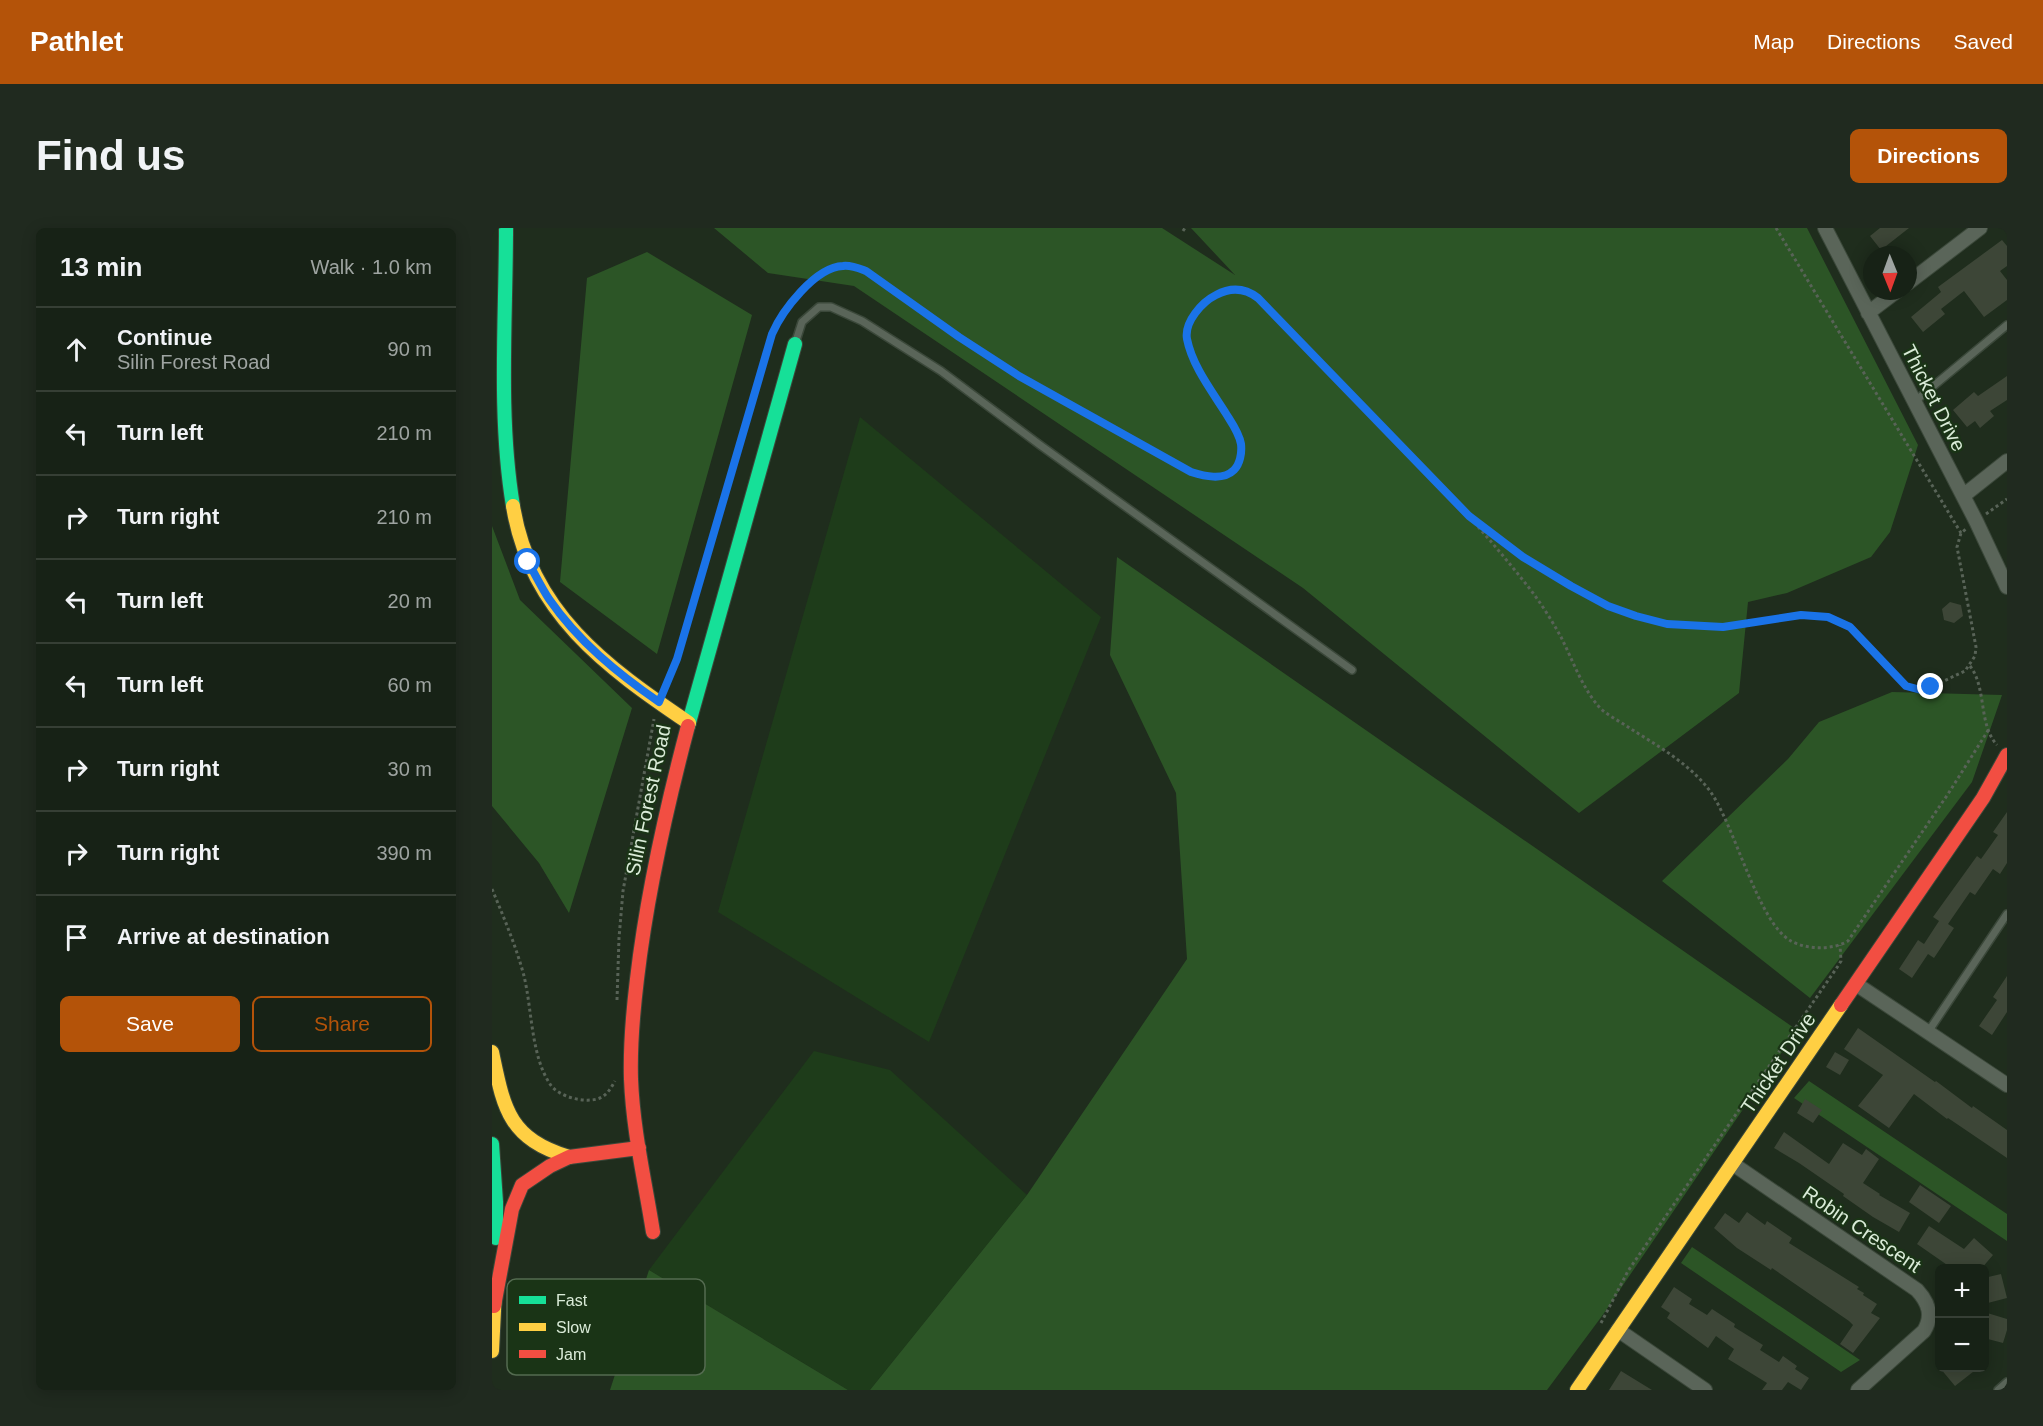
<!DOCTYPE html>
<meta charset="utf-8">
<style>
:root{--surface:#172216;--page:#202a1f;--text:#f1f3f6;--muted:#9ea4a1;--line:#363f35;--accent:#b45309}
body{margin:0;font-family:Helvetica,sans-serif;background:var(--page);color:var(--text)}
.controls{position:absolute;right:18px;bottom:18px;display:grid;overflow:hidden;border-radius:9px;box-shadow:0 3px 15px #0003}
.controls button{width:54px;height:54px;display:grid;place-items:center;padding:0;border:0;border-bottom:2px solid var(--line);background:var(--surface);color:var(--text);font:30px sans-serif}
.compass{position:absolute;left:1371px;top:18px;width:54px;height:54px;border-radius:50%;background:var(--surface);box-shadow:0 3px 15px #0003;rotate:179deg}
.stop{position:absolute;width:18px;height:18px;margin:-14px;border:4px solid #1a73e8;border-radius:50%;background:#fff}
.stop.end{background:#1a73e8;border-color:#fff;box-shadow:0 2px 6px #0008}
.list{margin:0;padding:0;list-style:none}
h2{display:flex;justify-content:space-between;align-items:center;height:78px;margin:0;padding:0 24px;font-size:26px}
h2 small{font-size:20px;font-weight:400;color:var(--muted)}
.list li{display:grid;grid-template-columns:39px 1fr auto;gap:18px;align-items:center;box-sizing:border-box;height:84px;padding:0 24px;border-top:2px solid var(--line)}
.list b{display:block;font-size:22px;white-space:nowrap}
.list p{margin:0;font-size:20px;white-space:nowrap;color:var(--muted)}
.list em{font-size:20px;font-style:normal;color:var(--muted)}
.actions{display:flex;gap:12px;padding:18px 24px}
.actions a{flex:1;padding:14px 0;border:2px solid var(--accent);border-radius:9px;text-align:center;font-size:21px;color:var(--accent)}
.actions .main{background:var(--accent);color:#fff}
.icon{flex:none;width:33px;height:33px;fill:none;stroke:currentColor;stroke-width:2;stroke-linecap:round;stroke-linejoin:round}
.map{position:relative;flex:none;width:1515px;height:1162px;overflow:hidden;border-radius:9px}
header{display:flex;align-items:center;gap:36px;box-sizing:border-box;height:84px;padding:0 30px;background:var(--accent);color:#fff}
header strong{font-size:28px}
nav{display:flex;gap:33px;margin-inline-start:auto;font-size:21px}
.intro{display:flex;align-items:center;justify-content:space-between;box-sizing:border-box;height:144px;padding:0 36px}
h1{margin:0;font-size:42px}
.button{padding:15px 27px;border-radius:9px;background:var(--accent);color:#fff;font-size:21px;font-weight:700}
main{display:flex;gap:36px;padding:0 36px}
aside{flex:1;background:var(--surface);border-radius:9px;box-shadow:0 3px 15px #0003}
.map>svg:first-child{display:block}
</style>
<header>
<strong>Pathlet</strong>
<nav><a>Map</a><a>Directions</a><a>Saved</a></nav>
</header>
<div class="intro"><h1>Find us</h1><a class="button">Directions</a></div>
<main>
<aside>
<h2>13 min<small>Walk · 1.0 km</small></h2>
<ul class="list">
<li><svg class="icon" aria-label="ahead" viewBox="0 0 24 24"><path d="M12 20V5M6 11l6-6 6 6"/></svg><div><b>Continue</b><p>Silin Forest Road</p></div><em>90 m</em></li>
<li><svg class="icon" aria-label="left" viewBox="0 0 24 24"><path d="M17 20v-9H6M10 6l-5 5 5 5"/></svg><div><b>Turn left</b></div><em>210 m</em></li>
<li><svg class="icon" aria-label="right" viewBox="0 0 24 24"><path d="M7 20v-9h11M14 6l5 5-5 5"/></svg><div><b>Turn right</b></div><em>210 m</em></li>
<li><svg class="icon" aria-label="left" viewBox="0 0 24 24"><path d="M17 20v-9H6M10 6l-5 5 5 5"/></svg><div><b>Turn left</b></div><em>20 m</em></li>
<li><svg class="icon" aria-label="left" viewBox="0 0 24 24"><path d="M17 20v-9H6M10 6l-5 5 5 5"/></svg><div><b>Turn left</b></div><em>60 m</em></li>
<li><svg class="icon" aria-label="right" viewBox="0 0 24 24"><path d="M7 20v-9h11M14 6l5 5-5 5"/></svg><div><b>Turn right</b></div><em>30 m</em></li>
<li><svg class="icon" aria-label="right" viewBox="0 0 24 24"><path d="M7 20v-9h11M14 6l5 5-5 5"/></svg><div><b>Turn right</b></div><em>390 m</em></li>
<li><svg class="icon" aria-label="arrive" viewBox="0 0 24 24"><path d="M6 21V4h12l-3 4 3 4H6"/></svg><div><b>Arrive at destination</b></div></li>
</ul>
<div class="actions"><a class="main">Save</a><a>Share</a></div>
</aside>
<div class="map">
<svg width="1515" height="1162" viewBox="0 0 1515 1162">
<rect width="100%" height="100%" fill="#1f2d1d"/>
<path fill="#1e3c1a" d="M368,189l241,200 -172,425 -211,-130z
M322,823l76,19 137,125 -157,195h-22l-199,-120z"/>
<path fill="#2c5526" d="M222,0h448l73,47 -44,-47h616l111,217 -28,87 -19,25 -84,36 -39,9 -9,91 -160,120 -276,-225 -449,-302 -86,-13z
M155,24l105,63 -95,339 -97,-72 27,-304z
M0,298l28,74 112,108 -63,205 -30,-50 -47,-57z
M625,329l680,473 -195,286 -55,74h-677l157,-195 160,-236 -11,-166 -66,-138z
M1400,464l110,3 -30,87 -162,216 -148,-117 126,-122 31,-37z
M1317,853l198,133v27l-213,-143z
M1200,1019l168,113 -19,12 -160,-109z
M157,1042l199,120h-238z"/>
<path fill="#3d4637" d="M1388,0h29l-28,22 -11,-14z
M1510,12l5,6v20l-7,5 7,9v20l-23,17 -20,-26 -23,18 4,5 -22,18 -12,-15 30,-25 -3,-5z
M1515,148v24l-17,11 4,5 -14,12 -5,-7 -8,6 -14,-17 21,-18 4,4z
M1458,374l11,3 2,11 -9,7 -10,-3 -2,-11z
M1515,584v51l-7,11 -7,-5 -18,26 -5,-3 -22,32 6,4 -20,30 -6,-4 -16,24 -13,-9 19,-29 6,4 15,-23 -6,-4 44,-61 4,3 17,-24 -5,-3z
M1515,748v36l-15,23 -13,-9 18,-26 -4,-3z
M1366,800l77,54 1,-1 36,27 1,-2 34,24v28l-59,-40 -1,1 -33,-25 -25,34 -31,-22 25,-31 -39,-26z
M1343,824l14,8 -9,15 -14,-8z
M1313,871l17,11 -9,13 -16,-10z
M1292,904l45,32 14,-21 19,12 4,-6 13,10 -16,24 17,11 -1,1 31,18 -11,19 -26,-15 -30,-21 1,-2 -45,-31 -25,-15z
M1428,957l31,21 -12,17 -30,-21z
M1255,984l18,13 2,-4 25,17 -3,5 70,44 -2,2 7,4 -1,2 14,9 -6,9 9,5 -27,35 -13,-9 13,-19 -4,-4 -77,-53 -1,2 -34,-22 -23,-20 11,-15 14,10z
M1437,998l35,23 10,-11 19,17 -12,14h-28l-36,-25z
M1509,1046l6,24 -23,6v-26z
M1182,1059l18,12 -3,5 18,11 5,-6 23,15 -1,3 29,18 -3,5 19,12 4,-6 14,10 -2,3 14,9 -8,12 -13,-8 -6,8h-20l5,-7 -39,-24 6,-10 -18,-13 -8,12 -41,-30 3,-5 -9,-6z
M1492,1084l23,7v11l-4,13 -19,-5z
M1448,1140h38l-23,18z
M1129,1143l31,19h-43z"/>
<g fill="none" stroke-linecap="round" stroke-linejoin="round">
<defs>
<path id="lane" d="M303,116l7,-22 17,-15h12l31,14 79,50 99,74 312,225
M1422,174l93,-77
M1436,804l79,-118
M1506,1162l9,-8"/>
<path id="street" d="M1333,0l151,293 31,66
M1416,55l72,-55
M1376,85l29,-22
M1471,268l44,-35
M1364,756l151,101
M1241,936l184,126c12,13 16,26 7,41l-66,59
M1126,1102l87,60"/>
<path id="fast" d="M14,0c0,91 -8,188 7,278
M196,498l107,-382
M0,916l4,58v36"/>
<path id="slow" d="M21,278c17,106 93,161 176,217
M0,824c12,57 16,86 77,105
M0,1123l3,-60
M1085,1162l264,-385"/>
<path id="jam" d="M1349,777l142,-207 24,-43
M161,1004c-8,-51 -20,-101 -22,-153 -1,-33 2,-67 6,-100 10,-86 29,-170 51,-253
M2,1078l18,-97 10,-24 28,-19 19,-9 70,-9"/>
</defs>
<use href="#lane" stroke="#3b483a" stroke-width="10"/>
<use href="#street" stroke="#3b483a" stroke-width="16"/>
<use href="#fast" stroke="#3b483a" stroke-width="16"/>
<use href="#slow" stroke="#3b483a" stroke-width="16"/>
<use href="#jam" stroke="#3b483a" stroke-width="16"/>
<path stroke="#586357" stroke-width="3" stroke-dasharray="3 3" stroke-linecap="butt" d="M1284,0l185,305
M691,3l2,-3
M1494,286l21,-15
M983,293c67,51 136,101 223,105 20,1 39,0 59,-3 34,-5 62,-14 93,5l49,52 12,9 10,1 10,-3 34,-16 10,-15 1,-9 -19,-100 4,-14 5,-4
M1478,438c17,22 8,58 27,79
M174,460l11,-29 95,-325c10,-23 43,-67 71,-69 8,0 15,3 23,6l93,66 60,39 172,96c13,4 32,9 43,-2 6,-6 8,-17 7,-26 -2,-12 -10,-22 -16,-32 -14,-22 -33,-47 -38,-73 -3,-17 15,-37 29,-44 15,-8 29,-7 42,3 91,94 187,184 268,286 13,16 25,35 35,53 12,24 22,53 40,72 8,7 18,12 27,18 28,18 61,36 82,64 25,35 48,132 81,150 16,9 42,9 57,0l100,-147 41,-65
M0,661c12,29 24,57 32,87 8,33 7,80 26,108 8,13 36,20 50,14 7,-3 11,-10 15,-17
M125,772l2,-62 4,-47 31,-172
M1109,1095l27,-52 210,-305 3,-5 -1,-16"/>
<use href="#lane" stroke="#5a6559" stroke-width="7"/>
<use href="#street" stroke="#5a6559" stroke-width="14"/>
<use href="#fast" stroke="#16e098" stroke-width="14"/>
<use href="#slow" stroke="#ffcf43" stroke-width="14"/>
<use href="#jam" stroke="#f24e42" stroke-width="14"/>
</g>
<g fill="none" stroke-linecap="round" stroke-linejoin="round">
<path stroke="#1a73e8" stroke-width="8" d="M36,334c7,12 13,25 21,37 29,42 68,74 110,103l18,-43 95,-325c10,-23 43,-67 71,-68 8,-1 15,2 23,5l93,66 60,39 172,96c13,4 32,9 43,-2 6,-6 8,-17 7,-26 -2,-12 -10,-22 -16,-32 -14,-22 -33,-47 -38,-73 -3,-17 15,-37 29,-44 15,-8 29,-7 42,3l211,218 54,41 48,29 37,20 28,10 31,8 56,3 78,-12 27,2 22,10 56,59 15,4 10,-3"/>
</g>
<g text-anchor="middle" stroke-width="4.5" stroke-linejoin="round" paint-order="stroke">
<g font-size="20" fill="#daebd8" stroke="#1a3416">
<text transform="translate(1442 170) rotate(63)" y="7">Thicket Drive</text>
<text transform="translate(156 572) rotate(-78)" y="7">Silin Forest Road</text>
<text transform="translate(1286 835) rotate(-56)" y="7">Thicket Drive</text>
<text transform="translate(1370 1001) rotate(34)" y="7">Robin Crescent</text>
</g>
</g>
<rect x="15" y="1051" width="198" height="96" rx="9" fill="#1a3416" stroke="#546b50" stroke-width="1.5"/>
<rect x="27" y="1068" width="27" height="8" fill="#16e098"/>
<rect x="27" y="1095" width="27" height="8" fill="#ffcf43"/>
<rect x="27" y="1122" width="27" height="8" fill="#f24e42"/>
<g font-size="16" fill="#daebd8">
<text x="64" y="1078">Fast</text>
<text x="64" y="1105">Slow</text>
<text x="64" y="1132">Jam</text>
</g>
</svg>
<div class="controls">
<button>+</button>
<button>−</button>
</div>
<svg class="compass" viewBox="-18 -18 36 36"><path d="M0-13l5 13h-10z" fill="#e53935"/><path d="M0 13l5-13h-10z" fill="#9ea4a1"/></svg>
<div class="stop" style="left:36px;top:334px"></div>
<div class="stop end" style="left:1439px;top:459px"></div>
</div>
</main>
